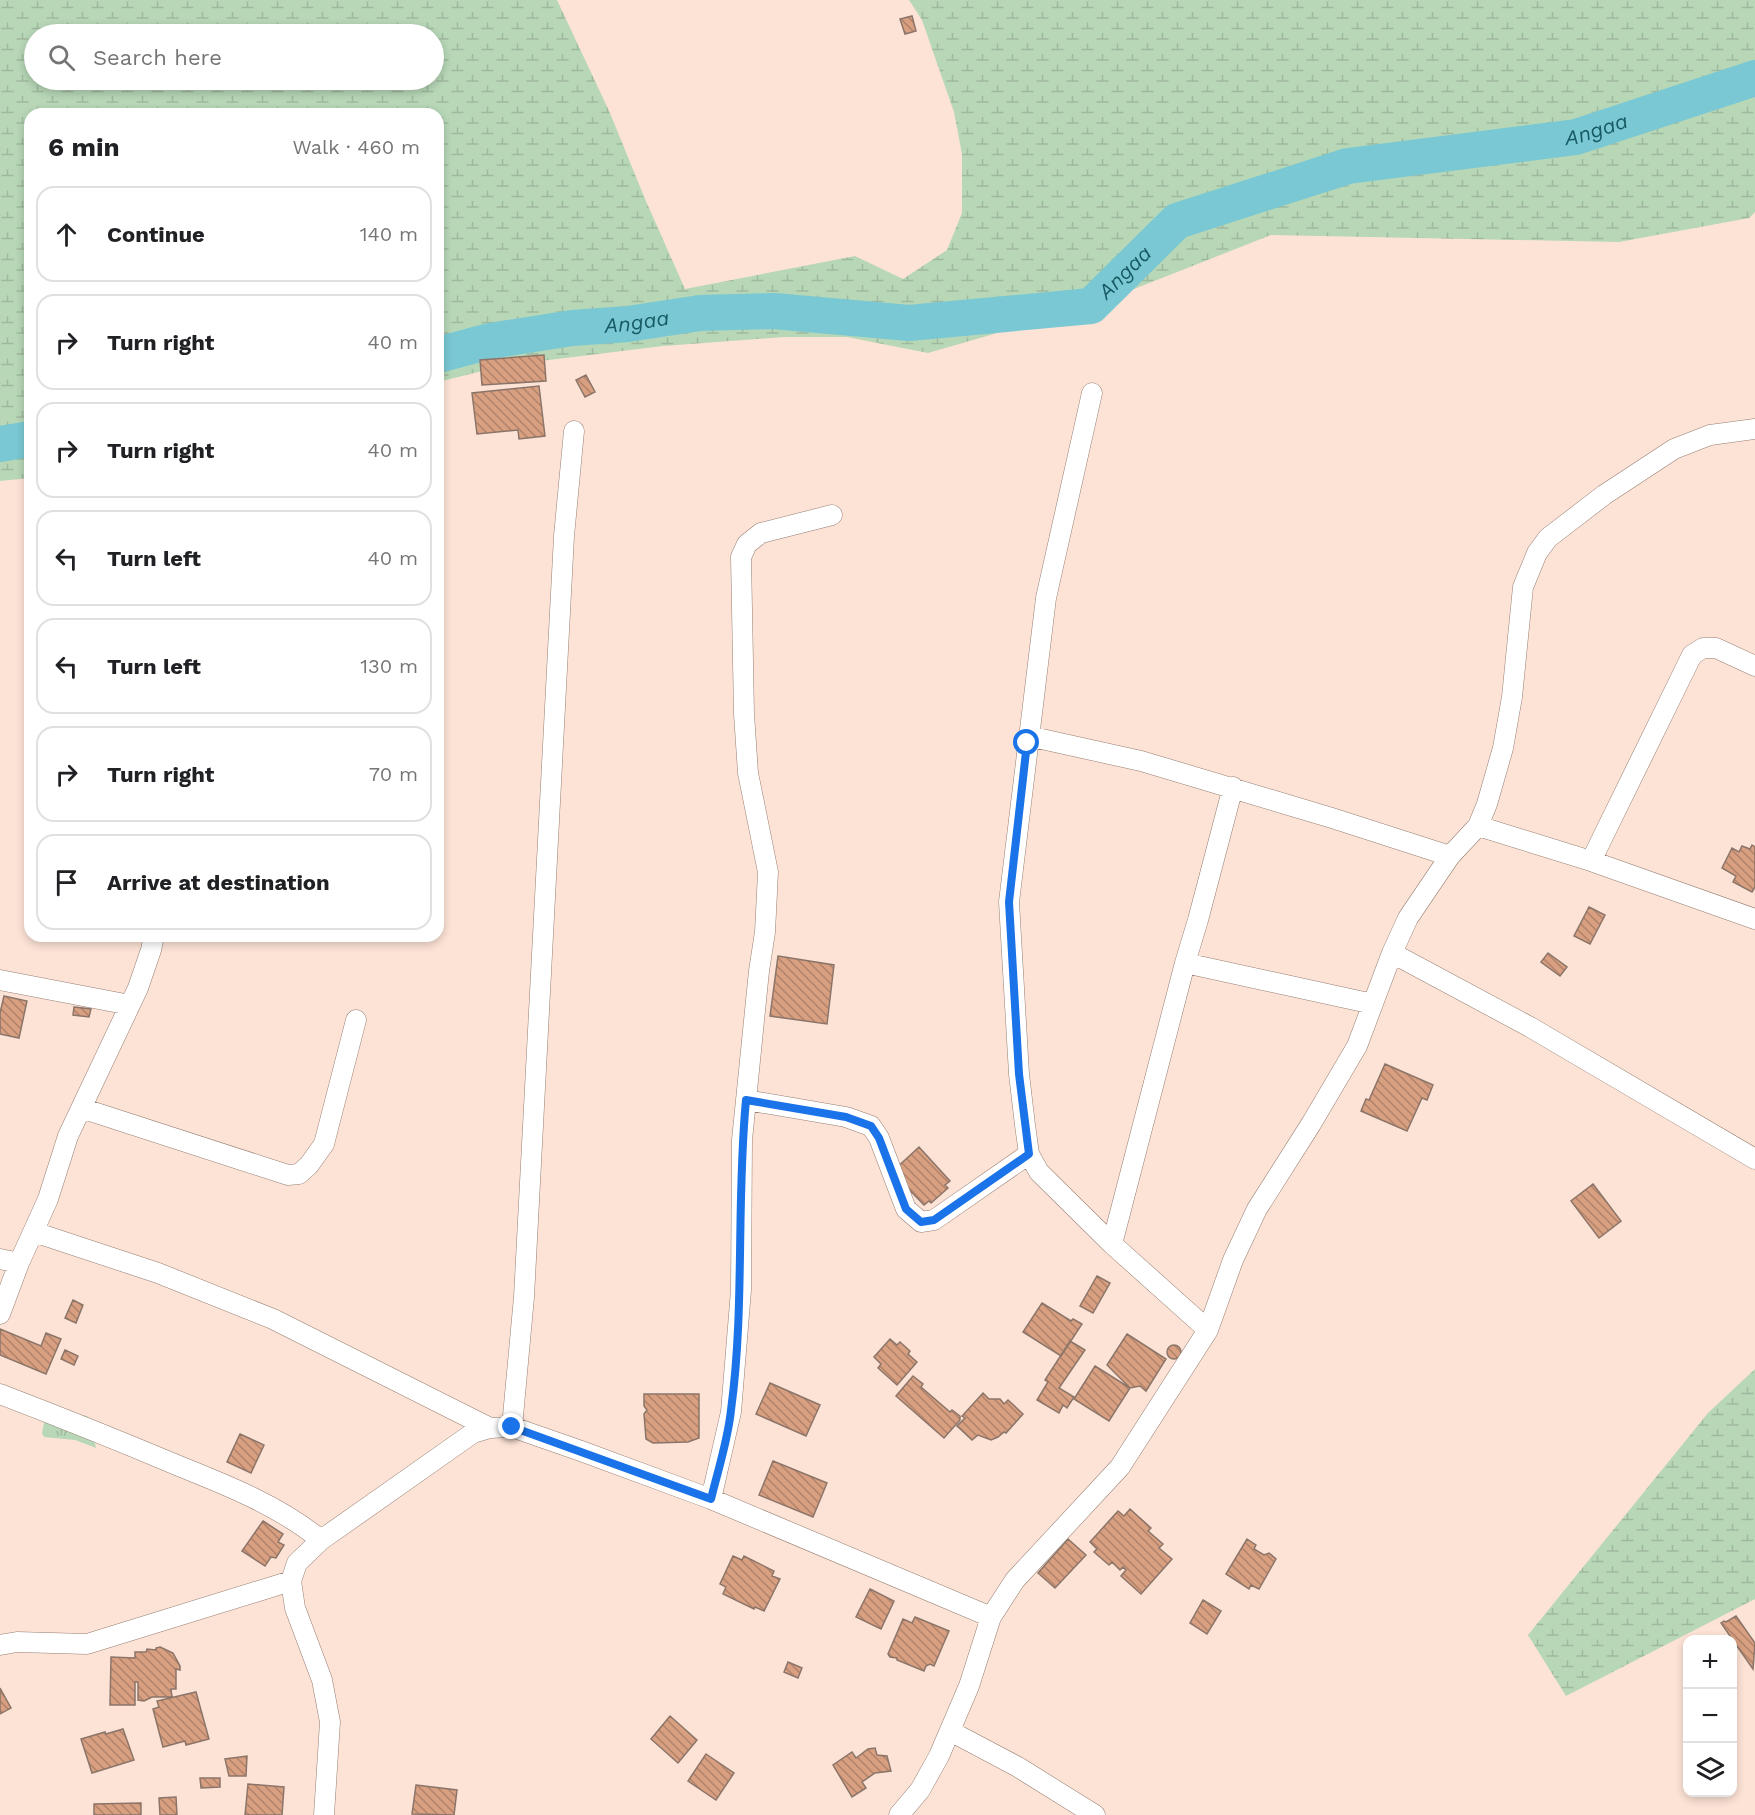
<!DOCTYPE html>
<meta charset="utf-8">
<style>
:root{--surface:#fff;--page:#f2f2f2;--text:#202124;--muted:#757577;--line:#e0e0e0}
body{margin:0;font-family:"Work Sans",sans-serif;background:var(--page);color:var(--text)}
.controls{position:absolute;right:18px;bottom:18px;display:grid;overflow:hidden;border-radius:12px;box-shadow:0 3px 9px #0003}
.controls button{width:54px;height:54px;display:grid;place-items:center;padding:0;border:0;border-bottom:2px solid var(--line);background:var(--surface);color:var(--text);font:30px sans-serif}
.stop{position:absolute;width:18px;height:18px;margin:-14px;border:4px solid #1a73e8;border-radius:50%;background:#fff}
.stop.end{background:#1a73e8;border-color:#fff;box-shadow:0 2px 6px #0008}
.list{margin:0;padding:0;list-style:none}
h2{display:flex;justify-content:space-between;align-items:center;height:78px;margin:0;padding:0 24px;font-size:26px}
h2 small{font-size:20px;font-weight:400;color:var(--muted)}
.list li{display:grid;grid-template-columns:39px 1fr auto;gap:18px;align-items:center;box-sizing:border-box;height:96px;margin:0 12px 12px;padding:0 12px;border:2px solid var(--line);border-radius:18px}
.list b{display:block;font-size:22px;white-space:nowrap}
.list em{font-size:20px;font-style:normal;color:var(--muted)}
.icon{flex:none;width:33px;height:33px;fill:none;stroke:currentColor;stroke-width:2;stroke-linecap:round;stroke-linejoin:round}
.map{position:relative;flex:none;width:1755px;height:1815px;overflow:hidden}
.search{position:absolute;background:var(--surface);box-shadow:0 3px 9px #0003;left:24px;top:24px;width:420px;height:66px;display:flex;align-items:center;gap:15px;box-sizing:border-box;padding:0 21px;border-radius:33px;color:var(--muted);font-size:22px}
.panel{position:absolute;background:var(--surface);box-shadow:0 3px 9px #0003;left:24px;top:108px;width:420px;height:834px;border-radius:18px}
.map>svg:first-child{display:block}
</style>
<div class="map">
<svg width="1755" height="1815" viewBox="0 0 1755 1815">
<defs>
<pattern id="grass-tufts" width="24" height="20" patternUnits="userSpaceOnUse" patternTransform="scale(1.5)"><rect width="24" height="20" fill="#b7d7b7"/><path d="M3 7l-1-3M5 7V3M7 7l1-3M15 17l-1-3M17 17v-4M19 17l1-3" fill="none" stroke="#9fb99e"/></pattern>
<pattern id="wetland-marsh" width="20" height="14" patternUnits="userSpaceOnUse" patternTransform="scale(1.5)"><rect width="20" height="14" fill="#b7d7b7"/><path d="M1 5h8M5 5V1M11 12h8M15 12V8" fill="none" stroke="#9fb99e"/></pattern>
<pattern id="building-back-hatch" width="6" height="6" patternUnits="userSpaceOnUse" patternTransform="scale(1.5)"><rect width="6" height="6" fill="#d89f81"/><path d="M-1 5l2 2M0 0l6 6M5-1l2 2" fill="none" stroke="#b1836a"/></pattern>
</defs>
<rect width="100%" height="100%" fill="#fde3d6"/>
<path fill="url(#grass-tufts)" d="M57,1411l30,5 3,3 6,29 -21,-8 -31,-3 -2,-4 3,-15z"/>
<path fill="url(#wetland-marsh)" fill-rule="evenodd" d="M0,0h557l53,113 35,86 40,90 170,-33 48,23 44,-29 15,-37v-59l-8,-42 -32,-92 -13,-20h846v212l-6,6 -130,24 -348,-7 -180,71 -163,47 -81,-16h-63l-121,9 -156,19 -69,17v-268h-408v364l-30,3zM34,34h400v46h-400z
M1755,1369v230l-189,97 -38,-61 180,-222z"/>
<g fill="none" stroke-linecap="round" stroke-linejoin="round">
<g stroke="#79c8d4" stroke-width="36">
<path id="s1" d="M438,355l52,-14 82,-13 56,-4 72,-11 74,-2 135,12 182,-17 86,-85 171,-55 228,-29 179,-59"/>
<path d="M0,444l30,-5"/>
</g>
</g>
<path fill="url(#building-back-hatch)" stroke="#8b7569" stroke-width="1.5" d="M912,16l4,15 -11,3 -5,-15z
M544,355l2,26 -64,4 -2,-25z
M586,375l9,17 -10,5 -9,-17z
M539,386l6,50 -26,3 -1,-9 -41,4 -5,-41z
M1752,845l3,2v40l-3,5 -19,-10 3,-6 -14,-8 10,-20 7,4 3,-6 8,3z
M1589,907l16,8 -15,29 -16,-8z
M1548,953l19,14 -7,9 -19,-14z
M778,956l56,9 -7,59 -57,-8z
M4,996l23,5 -8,37 -19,-4v-21z
M74,1007l17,2 -2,8 -16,-2z
M1385,1064l48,21 -6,15 -5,-2 -15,33 -46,-20 5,-12 3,1z
M919,1147l31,34 -5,4 3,3 -17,15 -2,-2 -5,4 -32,-33z
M1593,1184l28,37 -22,17 -28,-37z
M1097,1276l13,7 -17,30 -13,-7z
M73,1300l10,5 -7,18 -11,-5z
M1042,1303l29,18 2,-2 9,5 -21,32 -38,-24z
M0,1329l41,17 5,-13 15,6 -15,35 -46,-19z
M1127,1334l39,25 -20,32 -6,-5 -10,2 -23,-23z
M890,1339l7,6 3,-3 10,9 -2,3 9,8 -20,23 -19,-17 3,-4 -7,-7z
M1070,1341l15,9 -26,38 15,9 -7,11 -4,-3 -4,8 -22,-13 11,-18 -3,-2z
M1167 1352a7 7 0 1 1 14 0a7 7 0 1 1-14 0Z
M65,1350l13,6 -4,9 -13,-6z
M1095,1366l35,22 -21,33 -35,-22z
M913,1376l10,8 -2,3 29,25 2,-2 8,6v4l-16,18 -48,-42z
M770,1383l50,22 -14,31 -50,-22z
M983,1393l6,6h11l4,5 4,-4 15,14 -17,19 -2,-1 -6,5 -7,3 -13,-5 -6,5 -15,-14 8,-8 -3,-2z
M644,1394h55v44l-11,4 -35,1 -7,-4 -2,-25 3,-4 -3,-4z
M240,1434l24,11 -13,28 -24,-11z
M773,1461l54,22 -14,34 -54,-22z
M1130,1509l21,19 -3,3 15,13 -4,4 13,11 -31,35 -20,-18 5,-6 -3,-3 -3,3 -8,-8 -3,3 -15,-13 3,-3 -7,-7 28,-31 6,5z
M263,1521l20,13 -5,8 6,3 -8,13 -5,-1 -6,9 -23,-15z
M1068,1539l18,16 -31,33 -17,-15z
M1247,1539l9,6 -2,4 10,6 5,-2 7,6 -17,30 -8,-4 -2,4 -23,-15z
M733,1556l9,4 2,-4 30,15 -2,5 8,3 -16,32 -9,-4 -1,2 -31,-15 3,-7 -6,-3z
M870,1589l24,12 -13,28 -25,-12z
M1203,1600l18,11 -14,23 -17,-11z
M1736,1616l19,27 -2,26 -32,-46 3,-2 2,1z
M915,1617l34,14 -15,35 -4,-2 -4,2 -2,5 -27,-11v-2l-7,-1 -2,-3 15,-35 9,4z
M160,1647l13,6 7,13v4l-4,-1v20h-5l1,8h-20l-8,4 -6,-1v-18h-3v23h-25l1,-48 24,1v-6h11l1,-3 9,1v-2z
M788,1662l14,6 -4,10 -14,-6z
M0,1688l11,20 -11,6z
M196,1692l13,47 -23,6 -1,-4 -22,6 -10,-38 6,-2 -2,-6z
M670,1716l27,24 -19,23 -27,-24z
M123,1729l11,31 -42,13 -11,-34 24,-7 1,2z
M875,1748l2,7 10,1 4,15 -16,2 -13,9 4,6 -14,9 -19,-32 19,-13 4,6 12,-9z
M706,1754l28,19 -18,27 -28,-19z
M247,1756l-1,20h-17l-4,-17z
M200,1778h20v9l-19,1z
M248,1784l36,3 -2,28h-37z
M416,1785l41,5 -3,25 -42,-1z
M176,1797l1,18h-17l-1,-17z
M141,1803v12h-47v-11z"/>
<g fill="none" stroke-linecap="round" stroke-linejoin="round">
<defs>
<path id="street" d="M1092,393l-46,205 -37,304 10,172 6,51 4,29 10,18 73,72 96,86
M1028,736l113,25 191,57 118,38
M1478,826l113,35 164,58
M1591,861l101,-206 11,-7h13l39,18
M1392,953l138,74 225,132
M1185,963l188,41
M0,980l130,25
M746,1100l100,17 25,9 8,12 27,71 15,13 13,-2 95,-66
M81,1108l207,67 11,-1 10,-9 15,-21 32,-124
M34,1232l124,41 115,46 217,109
M1112,1244l73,-281 13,-43 35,-133
M0,1259l19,4
M0,1314l19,-51 29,-64 20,-63 70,-148 13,-38 3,-14
M0,1394c60,23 120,47 179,72 50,20 100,40 142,74
M512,1427l12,-130 40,-761 10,-105
M711,1499l20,-87 10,-122 1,-150 17,-169 6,-39 3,-60 -20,-99 -4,-59 -3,-157 6,-13 14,-11 71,-18
M0,1645l17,-3 70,2 204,-63
M950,1731l68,36 77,48
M324,1815l6,-93 -8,-42 -27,-72 -4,-27 6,-18 24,-23 152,-107 17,-5 22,-1 69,24 130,48 280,118
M899,1815l21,-25 19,-34 30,-70 22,-69 24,-37 105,-113 88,-137 25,-70 24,-51 54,-85 46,-78 35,-93 16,-35 42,-62 28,-30 9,-22 16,-56 9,-51 11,-110 14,-34 11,-15 56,-43 70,-46 36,-14 45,-6"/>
</defs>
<use href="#street" stroke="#957e72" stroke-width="21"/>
<use href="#street" stroke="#fff" stroke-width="20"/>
</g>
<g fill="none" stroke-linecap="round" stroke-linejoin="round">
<path stroke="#1a73e8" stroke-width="8" d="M512,1427l199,72c7,-29 17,-59 20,-89 14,-103 5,-207 15,-310l100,17 25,9 8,12 27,71 15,13 13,-2 95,-66 -10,-80 -10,-172 18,-159"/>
</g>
<g text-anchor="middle" stroke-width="4.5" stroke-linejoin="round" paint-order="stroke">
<g font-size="21" font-style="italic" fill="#175a63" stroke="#fef4ee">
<text dy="7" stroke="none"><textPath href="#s1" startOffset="1210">Angaa</textPath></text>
<text dy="7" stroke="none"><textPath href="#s1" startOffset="706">Angaa</textPath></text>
<text dy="7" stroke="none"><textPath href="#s1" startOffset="202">Angaa</textPath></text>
</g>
</g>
</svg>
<div class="controls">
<button>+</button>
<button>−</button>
<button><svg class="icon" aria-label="layers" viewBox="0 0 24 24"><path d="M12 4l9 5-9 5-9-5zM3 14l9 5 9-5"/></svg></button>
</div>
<div class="stop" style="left:1027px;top:743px"></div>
<div class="stop end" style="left:512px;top:1427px"></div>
<div class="search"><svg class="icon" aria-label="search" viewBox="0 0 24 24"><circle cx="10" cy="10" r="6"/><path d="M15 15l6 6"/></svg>Search here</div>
<section class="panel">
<h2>6 min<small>Walk · 460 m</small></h2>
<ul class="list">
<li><svg class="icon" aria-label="ahead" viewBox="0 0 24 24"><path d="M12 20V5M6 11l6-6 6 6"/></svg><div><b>Continue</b></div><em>140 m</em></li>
<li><svg class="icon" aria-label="right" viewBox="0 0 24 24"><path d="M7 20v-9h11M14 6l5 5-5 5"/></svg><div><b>Turn right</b></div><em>40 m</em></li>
<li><svg class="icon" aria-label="right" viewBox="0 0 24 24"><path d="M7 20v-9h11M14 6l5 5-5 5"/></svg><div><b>Turn right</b></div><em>40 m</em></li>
<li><svg class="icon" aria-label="left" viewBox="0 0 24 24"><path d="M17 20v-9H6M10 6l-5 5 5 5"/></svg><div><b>Turn left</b></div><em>40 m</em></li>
<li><svg class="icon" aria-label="left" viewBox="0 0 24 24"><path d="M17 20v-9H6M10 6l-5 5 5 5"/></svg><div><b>Turn left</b></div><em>130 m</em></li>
<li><svg class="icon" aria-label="right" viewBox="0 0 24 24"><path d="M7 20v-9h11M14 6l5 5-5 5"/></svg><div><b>Turn right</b></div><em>70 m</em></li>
<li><svg class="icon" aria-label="arrive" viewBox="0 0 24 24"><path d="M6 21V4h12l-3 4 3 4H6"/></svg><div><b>Arrive at destination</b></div></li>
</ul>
</section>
</div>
